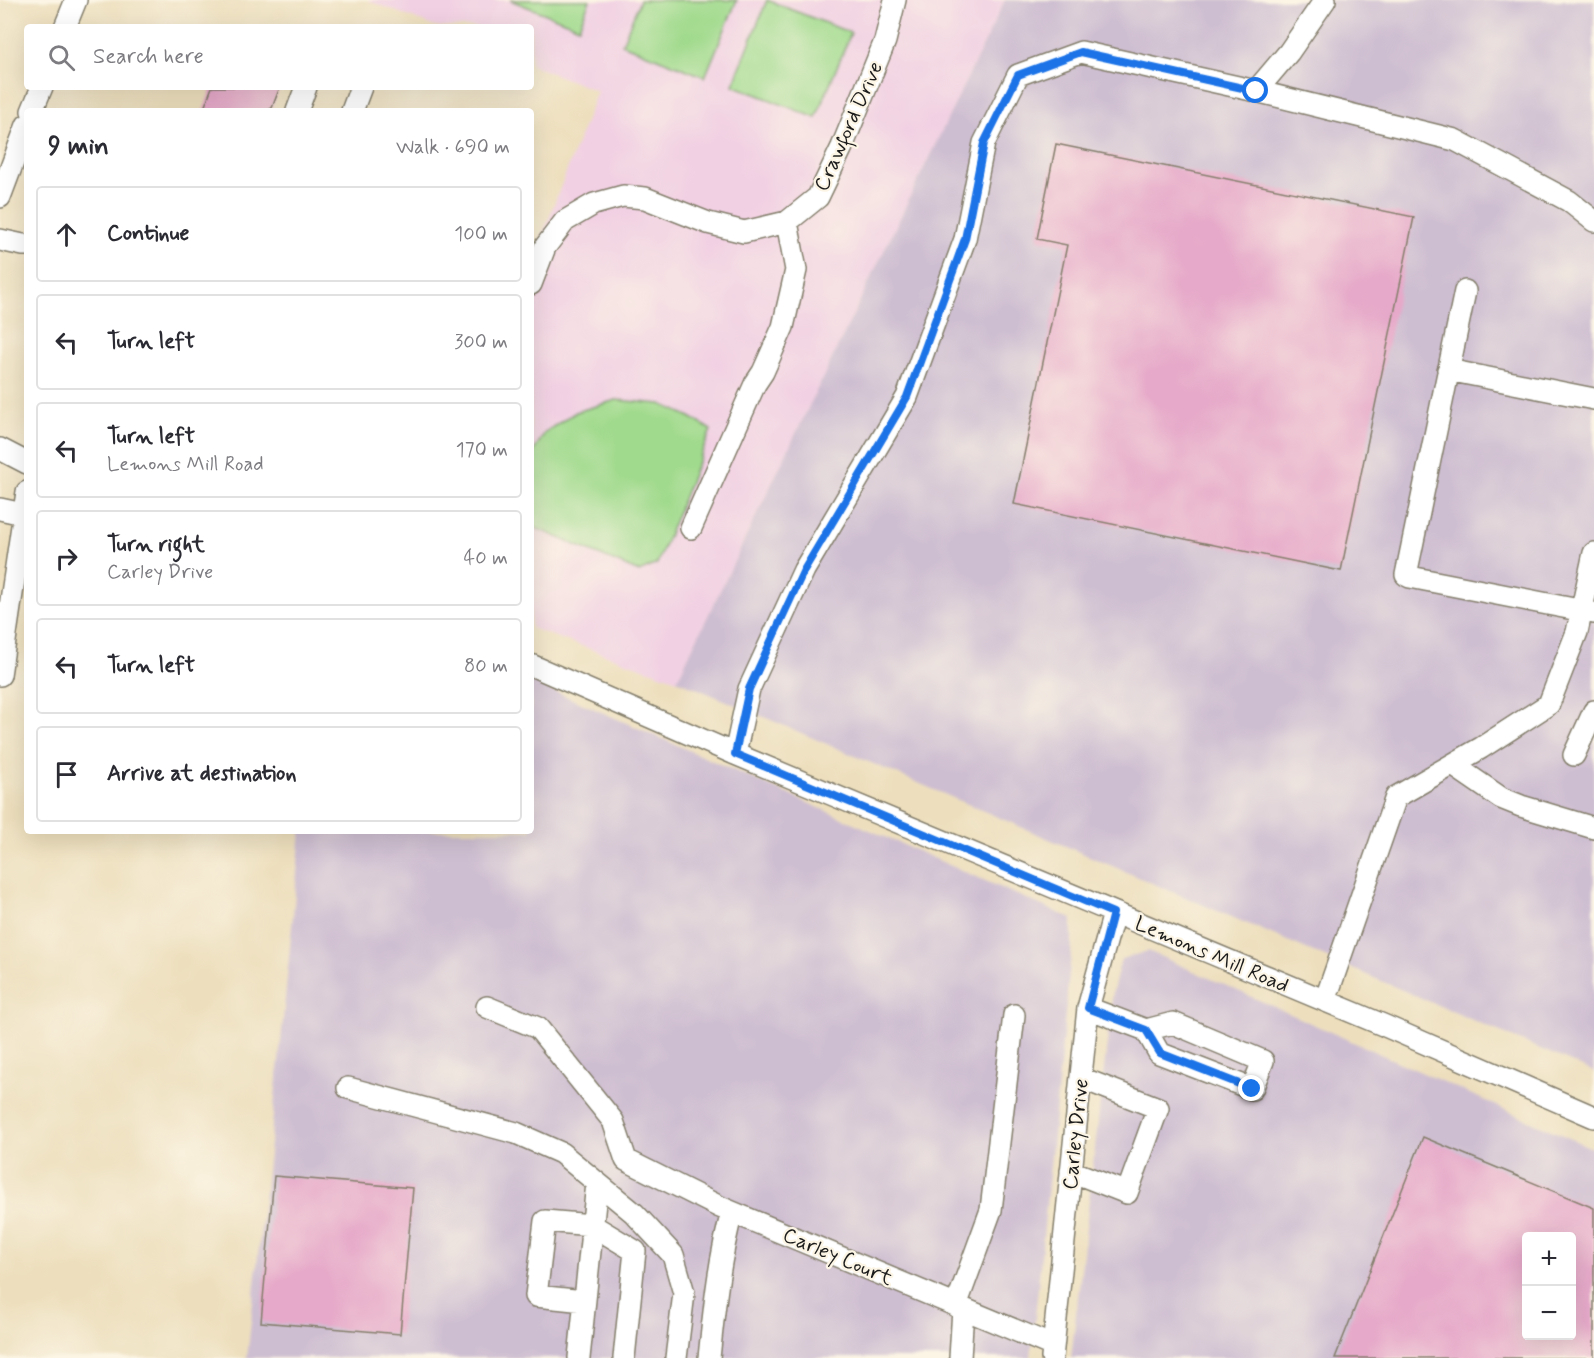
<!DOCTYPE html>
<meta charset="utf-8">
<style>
:root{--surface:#fff;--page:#f7f7f7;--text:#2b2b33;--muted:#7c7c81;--line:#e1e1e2}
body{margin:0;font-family:Mynerve,sans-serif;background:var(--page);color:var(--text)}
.controls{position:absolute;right:18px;bottom:18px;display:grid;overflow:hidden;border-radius:6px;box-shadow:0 6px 24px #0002}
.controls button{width:54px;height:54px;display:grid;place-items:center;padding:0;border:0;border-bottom:2px solid var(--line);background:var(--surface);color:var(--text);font:30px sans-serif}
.stop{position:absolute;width:18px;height:18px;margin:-14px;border:4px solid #1a73e8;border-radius:50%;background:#fff}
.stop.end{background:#1a73e8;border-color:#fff;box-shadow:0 2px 6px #0008}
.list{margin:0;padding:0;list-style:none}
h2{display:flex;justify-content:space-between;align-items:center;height:78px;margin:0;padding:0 24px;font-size:26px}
h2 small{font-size:20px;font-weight:400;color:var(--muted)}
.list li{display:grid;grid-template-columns:39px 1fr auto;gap:18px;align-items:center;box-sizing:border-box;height:96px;margin:0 12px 12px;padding:0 12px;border:2px solid var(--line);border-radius:6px}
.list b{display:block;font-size:22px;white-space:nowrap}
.list p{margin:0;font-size:20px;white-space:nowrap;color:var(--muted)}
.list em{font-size:20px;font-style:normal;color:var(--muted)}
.icon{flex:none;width:33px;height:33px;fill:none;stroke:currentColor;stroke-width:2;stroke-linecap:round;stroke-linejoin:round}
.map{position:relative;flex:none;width:1594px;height:1358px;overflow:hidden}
.search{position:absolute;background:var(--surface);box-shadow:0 6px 24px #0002;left:24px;top:24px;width:510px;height:66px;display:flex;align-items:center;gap:15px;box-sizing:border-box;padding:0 21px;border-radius:6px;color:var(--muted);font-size:22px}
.panel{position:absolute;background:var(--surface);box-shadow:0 6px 24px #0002;left:24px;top:108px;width:510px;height:726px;border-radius:6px}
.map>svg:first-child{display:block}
</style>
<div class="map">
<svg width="1594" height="1358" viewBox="0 0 1594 1358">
<rect width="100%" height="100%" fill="#fcf5e5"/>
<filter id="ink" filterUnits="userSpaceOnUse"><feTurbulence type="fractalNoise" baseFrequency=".0167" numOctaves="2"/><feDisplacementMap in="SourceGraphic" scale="12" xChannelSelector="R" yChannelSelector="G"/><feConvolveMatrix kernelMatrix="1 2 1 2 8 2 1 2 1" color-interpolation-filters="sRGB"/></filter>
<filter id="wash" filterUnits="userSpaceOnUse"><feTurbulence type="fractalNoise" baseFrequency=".008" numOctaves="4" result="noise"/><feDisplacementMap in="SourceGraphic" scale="24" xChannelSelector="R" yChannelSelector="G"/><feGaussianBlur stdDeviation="1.35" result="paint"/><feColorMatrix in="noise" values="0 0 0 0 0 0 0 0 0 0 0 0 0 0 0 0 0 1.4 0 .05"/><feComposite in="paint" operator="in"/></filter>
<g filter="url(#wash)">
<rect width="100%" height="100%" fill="#eddfbd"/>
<path fill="#f1d0e3" d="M367,0h638l-328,680 -146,-52v-363l66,-174 -66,-26v-38h-96z"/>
<path fill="#cebed1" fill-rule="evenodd" d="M1005,0h589v1072l-917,-392z
M531,681l541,238v25l-41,414h-784l34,-317 20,-210h230z
M1148,951l446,198v209h-523l42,-368 8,-31zM1526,1236h46v100h-46z"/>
<path fill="#a0da8d" stroke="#5e7b54" stroke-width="1.5" d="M510,0h80l-11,27z
M640,0h97l-32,77 -83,-33z
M767,0l84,33 -35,85 -83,-33z
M616,400l45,4 29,13 21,13 -54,134 -18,8 -108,-46v-70l14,-24 31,-20z"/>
<g id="blocks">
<path fill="#e6a9c9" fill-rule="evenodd" d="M212,87h68l-8,21 -6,3h-63z
M1056,144l358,73 -73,354 -327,-67 53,-259 -30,-6z
M1423,1137l171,71v150h-259zM1527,1236h45v99h-45z
M274,1176l139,12 -13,146 -139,-12z"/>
</g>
</g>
<g filter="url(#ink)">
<use href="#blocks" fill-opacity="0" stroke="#847e6c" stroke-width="1.5"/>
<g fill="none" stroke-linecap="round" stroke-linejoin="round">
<defs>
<path id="minor" d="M65,27l11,-27
M1256,91l33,-39 36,-52
M32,111l10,-24
M297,111l9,-24
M352,111l9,-24
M0,197l27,-72
M0,240l23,5h4
M531,284l14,-37 20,-26 29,-17 29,-8 22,2 63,25 36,9 43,-10 31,-25 24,-50 43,-106 10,-41
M1465,291l-59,284 4,2 184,36
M1448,370l146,29
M0,449l27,14
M0,509l23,5
M691,528l64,-144 8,-12 20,-45 13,-57 -9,-48
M531,665l204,89 648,271 211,92
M0,675l27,-183
M735,754l14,-65 55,-119 103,-173 58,-158 19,-96 34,-68 63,-23 175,39 199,49 114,61 25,20
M1574,755l20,-44
M1453,765l48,33 20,8 73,22
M1325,1001l71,-204 85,-49 68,-44 28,-72 17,-79
M487,1007l51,21 75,93 13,39 94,47 333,139
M1088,1008l58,22 27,-7 90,38 -11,28 -93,-36 -13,-23
M348,1088l168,45 45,20 73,60 39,42 11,38 -8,65
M1071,1171l56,22 31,-85 -77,-30
M584,1301l-48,-5 9,-75 47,4 43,26 -11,107
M956,1306l35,-96 23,-195
M579,1358l18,-175
M709,1358c5,-49 10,-98 23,-146
M960,1358l3,-49
M1052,1358l36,-350 26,-95"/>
</defs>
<use href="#minor" stroke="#847e6c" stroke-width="24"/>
<use href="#minor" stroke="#fff" stroke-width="21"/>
</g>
</g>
<g fill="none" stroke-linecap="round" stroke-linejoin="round" filter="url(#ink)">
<path stroke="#1a73e8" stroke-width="8" d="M1252,1089l-92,-36 -14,-23 -58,-22 25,-95 -378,-159 14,-65 55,-119 103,-173 58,-158 19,-96 34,-68 63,-23 175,39"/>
</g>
<g text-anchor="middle" stroke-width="4.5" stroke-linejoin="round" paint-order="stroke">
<g font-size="21" fill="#1c1c1c" stroke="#fcf5e5">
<text transform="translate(848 126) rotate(-66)" y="7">Crawford Drive</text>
<text transform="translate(1212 954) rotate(23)" y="7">Lemons Mill Road</text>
<text transform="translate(1075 1134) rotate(-84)" y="7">Carley Drive</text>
<text transform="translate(838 1256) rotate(23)" y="7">Carley Court</text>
</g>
</g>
</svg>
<div class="controls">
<button>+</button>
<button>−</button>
</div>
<div class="stop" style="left:1256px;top:91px"></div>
<div class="stop end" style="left:1252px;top:1089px"></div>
<div class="search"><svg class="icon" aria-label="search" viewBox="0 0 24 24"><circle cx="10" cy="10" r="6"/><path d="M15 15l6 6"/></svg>Search here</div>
<section class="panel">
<h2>9 min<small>Walk · 690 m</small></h2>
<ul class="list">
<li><svg class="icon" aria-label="ahead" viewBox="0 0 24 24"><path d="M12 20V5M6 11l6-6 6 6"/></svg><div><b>Continue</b></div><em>100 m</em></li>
<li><svg class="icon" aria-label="left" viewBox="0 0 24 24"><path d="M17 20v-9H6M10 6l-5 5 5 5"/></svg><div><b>Turn left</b></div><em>300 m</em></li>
<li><svg class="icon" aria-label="left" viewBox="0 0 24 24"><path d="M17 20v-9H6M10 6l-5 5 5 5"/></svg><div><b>Turn left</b><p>Lemons Mill Road</p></div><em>170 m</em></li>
<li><svg class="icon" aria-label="right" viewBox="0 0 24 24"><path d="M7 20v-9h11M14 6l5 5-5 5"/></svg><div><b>Turn right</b><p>Carley Drive</p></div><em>40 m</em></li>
<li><svg class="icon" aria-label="left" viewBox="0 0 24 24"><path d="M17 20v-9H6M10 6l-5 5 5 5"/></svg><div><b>Turn left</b></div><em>80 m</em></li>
<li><svg class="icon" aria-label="arrive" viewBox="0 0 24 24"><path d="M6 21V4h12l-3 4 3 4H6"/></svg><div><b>Arrive at destination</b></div></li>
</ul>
</section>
</div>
